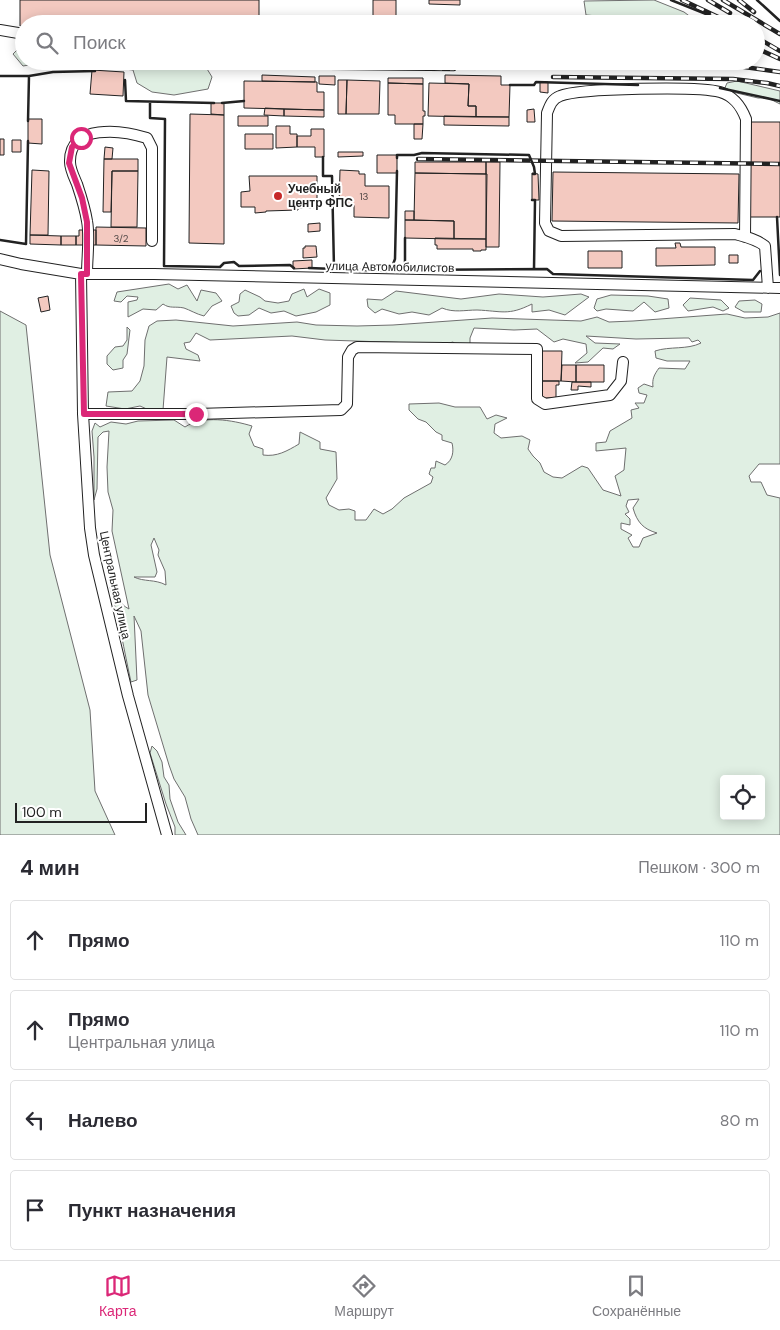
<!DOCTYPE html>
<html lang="ru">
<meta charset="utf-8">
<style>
:root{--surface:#fff;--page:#f7f7f7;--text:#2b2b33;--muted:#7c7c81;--line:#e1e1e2;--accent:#db2777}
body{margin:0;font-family:"DM Sans",sans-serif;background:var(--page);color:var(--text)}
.controls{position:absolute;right:15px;bottom:15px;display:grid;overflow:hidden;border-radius:5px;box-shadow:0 2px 12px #0003}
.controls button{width:45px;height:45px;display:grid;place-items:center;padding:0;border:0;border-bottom:1px solid var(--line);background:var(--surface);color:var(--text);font:25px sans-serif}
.scale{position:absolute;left:15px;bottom:12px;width:132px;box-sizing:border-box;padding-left:5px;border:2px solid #222;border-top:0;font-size:14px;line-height:18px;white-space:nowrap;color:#222;-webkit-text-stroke:4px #fff;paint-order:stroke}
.stop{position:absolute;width:15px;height:15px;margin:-11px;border:4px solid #db2777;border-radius:50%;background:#fff}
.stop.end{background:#db2777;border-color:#fff;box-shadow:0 1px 5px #0008}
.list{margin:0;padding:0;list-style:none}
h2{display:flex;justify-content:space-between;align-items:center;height:65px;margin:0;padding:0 20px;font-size:21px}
h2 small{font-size:16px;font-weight:400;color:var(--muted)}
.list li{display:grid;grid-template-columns:32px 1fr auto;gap:15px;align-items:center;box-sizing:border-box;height:80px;margin:0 10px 10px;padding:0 10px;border:1px solid var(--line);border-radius:5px}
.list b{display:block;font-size:19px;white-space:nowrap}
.list p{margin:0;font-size:16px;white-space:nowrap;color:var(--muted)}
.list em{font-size:16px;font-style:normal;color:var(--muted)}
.icon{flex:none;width:28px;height:28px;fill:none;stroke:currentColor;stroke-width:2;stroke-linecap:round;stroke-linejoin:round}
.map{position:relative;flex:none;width:780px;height:835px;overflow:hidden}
.search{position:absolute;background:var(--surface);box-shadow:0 2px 12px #0003;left:15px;right:15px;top:15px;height:55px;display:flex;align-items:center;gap:12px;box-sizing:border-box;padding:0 18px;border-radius:28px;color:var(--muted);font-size:19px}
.sheet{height:425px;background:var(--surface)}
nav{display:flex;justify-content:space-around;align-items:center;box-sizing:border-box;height:70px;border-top:1px solid var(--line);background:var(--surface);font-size:14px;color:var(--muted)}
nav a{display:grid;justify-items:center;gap:2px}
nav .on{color:var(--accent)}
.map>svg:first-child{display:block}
</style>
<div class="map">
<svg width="780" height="835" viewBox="0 0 780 835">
<rect width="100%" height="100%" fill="#fff"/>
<path fill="#e0efe3" stroke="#6f6f6f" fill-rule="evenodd" d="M654,0l30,12 8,6c-18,7 -40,0 -59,-1 -15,-1 -31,0 -47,-2l-2,-14z
M22,45h2v16h182l-2,3 8,13 -4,12 -34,6 -22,-3 -15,-9 -4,-13c-37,-4 -73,-11 -110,-4l-10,-12z
M737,81l43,10v13l-12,-6h-10l-34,-8 3,-7z
M169,284l9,5 9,-4 10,16 4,-11 15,3 6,8 -10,5 -8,10c-8,-2 -14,-6 -20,-8 -9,-2 -14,1 -21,-4l-7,6 -13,-1 -15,8v-15l9,-2 1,-3 -11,-1 -6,6 -7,-1 3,-9z
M304,289l3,8 12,-8 11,4v12l-14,7 -20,4 -12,-5 -13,2 -12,-5 -10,7 -11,1 -4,-3 -3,-7 8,-4 1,-8 5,-4 15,7 5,4 13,2 11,-2 3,-7z
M396,291l65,8 38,-5 44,3 38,-3 8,3 -24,18 -16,-5 -17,2v-8c-24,12 -30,7 -55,6 -12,0 -23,3 -35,-2l-13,7 -17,-3 -13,2 -17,-5 -7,4 -7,-6 -1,-8 15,1z
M611,295l37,1 20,3 1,9 -14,4 -11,-10 -11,9 -27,-2 -9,2 -3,-3 3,-9z
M690,298l31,2 8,8 -6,3 -10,-4 -25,4 -5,-6z
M755,300l7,4 -1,8h-17l-9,-5 4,-6z
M0,311l26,14 24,230 40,155 5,81 20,44h-115z
M780,313v151h-21l-10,12 2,6h10l6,13 13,3v337h-582l-7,-16 -6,-22 -11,-18 -5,-14 -21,-70 -7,-64 -7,-15 3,64 -6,2c-7,-32 -12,-63 -21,-95 9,7 7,16 19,22l-17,-78 1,-21 -5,-18 -1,-25 2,-36 -6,1 -5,5 -1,52 -3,11v-43l-2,-26 3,-8 5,4 11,-5 15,2 12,-3 36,-1 11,7c18,-12 47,-7 67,-1l-3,8 5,12 9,3v6c14,2 24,-4 36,-11l1,-12 20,10v7l16,3 1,27 -11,19 3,7 10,5 10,-1 6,2v9h11l8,-11 9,5 9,-5 12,-11 27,-15 2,-6 -4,-3 2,-6h4l1,-7 9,4c8,-5 9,-14 7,-22l-10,-3v-5l-6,-3 -10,-10 -8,-3 -9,-9v-6l30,-1 16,4h25l7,12 9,-4 11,3 -12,6 -1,9 7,5 21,-2 8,4 -2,9 5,7 7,7 4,9 9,5 9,1 20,-12 6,2 15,22 18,6 -6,-20 9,-6 2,-22 -30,3v-8l10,-1 4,-11 22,-13 -1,-8 8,-2 -4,-5h9l3,-8 -8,-2 -1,-5 6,-4 9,3c-1,-8 1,-12 6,-19l26,1 5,-8h-23l-11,-3 -1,-7c15,-5 32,-1 46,-8l-3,-3 -6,2 -3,-4h-5l-48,1 -50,-3 9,7 25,1 -7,5 -10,-1 -15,14 -13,1 12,-10 -1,-9 -23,-5 -9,3 -17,-13 -23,1 -40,-2 -4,10v7l-11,2 -6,-5 -8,2 -120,-4 -33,-4 -82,4 -14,-7 -6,9 -6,1 2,6 12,6 2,6 -33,-4 -4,53h-14l-9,-4 -15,3 -19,-3 2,-14 24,-1 8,-10 4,-15 1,-26 4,-14 8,-5 19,-1 57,6 64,-4 19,3 41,1 36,-1 99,-7 89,3 16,-4 12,5 24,-1 94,-7 18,4 23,-1zM639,499l-6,9c4,14 10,21 24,25l-14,5 -4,9h-6l-5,-9 4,-3 -11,-6v-6l9,2v-6l-5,-5 4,-2 -3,-6 2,-6zM154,538l5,12 -1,5 7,16 1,14c-11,-6 -22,-3 -32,-8h21l2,-5 -6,-27zM724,779h37v37h-37z
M127,327l3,3 -3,24 -4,6v8l-10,2 -6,-6v-8l8,-9 8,-1 4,-6z
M152,746l5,5 5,11 2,15 5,8 1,14 8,23 8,13h-11v-8l-9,-23 -16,-51z"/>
<path fill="#f3c9c0" stroke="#222" d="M20,0h239v24h-235v2h-4z
M373,0h23v17h-23z
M429,0h31v5l-31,-1z
M92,70l32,2 -1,24 -33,-2z
M262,75l53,2v5l-53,-1z
M445,75l56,1v9h9l-1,32h-33v-11h-8l1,-22 -24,-1z
M319,76h16v9l-16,-1z
M388,78h35v6l-35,-1z
M338,80h9l-1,34h-8z
M347,80l33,1 -1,33h-33z
M244,81l73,1v10h7v18l-80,-2z
M540,82h8v11l-8,-1z
M388,83l35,1v27h2v5h-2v8h-28v-9h-7z
M429,83l40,1 -1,22h8v11l-48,-1z
M211,103h13v12l-13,-1z
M265,108l19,1v7l-20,-1z
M284,109l40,1v7l-40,-1z
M534,109l1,13h-8v-12z
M190,114l34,1v129l-35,-1z
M238,116h30v10h-30z
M444,116l65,1v9l-65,-1z
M28,119h14v25l-14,-1z
M751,122h29v95h-30z
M414,124h9l-1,15h-8z
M276,126h14v8h7v13l-21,1z
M311,129h13v28h-9v-10h-18v-11h14z
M245,134h28v15h-28z
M0,139h4v16h-4z
M12,140h9v12h-9z
M105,147l8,1 -1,11h-8z
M338,152h25v4l-25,1z
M377,155h20v18h-20z
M104,159h34v12h-26l-1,41h-8z
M415,162h71v12l-71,-1z
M486,162h14l-1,85h-13z
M32,170l17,1 -1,64h-18z
M340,170l19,1v3h6v12h24v32l-35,-1v-12h-15z
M112,171h26l-1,56h-26z
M553,172l186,2 -1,49 -186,-2z
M415,173l72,1 -1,65h-32v-18l-40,-1z
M532,173l6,1 1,26h-7z
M249,176h68v32h-19v2l-32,1v1l-11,1v-6h-14v-15l9,-1z
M405,211h9v9h-9z
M405,220l49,1v18l-49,-1z
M320,223v8l-12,1v-8z
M96,227l50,1v18l-50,-1z
M79,230h17v15h-20v-9h3z
M30,235l31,1v9l-31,-1z
M61,236h15v9h-15z
M435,238l51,1v11h-5v1h-8v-2h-36v-4h-2z
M675,243h5l1,4h34v18l-59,1v-18h20z
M305,246h11l1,11 -14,1v-10h2z
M588,251h34v17h-34z
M729,255h9v8h-9z
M312,260v8l-19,1v-8z
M48,296l2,14 -9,2 -3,-14z
M542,351h20l-1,30h-19z
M562,365h14v17l-15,-1z
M576,365h28v17h-28z
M542,381h17v4h-3v13h-14z
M572,382h19v5l-13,-1v4h-7z"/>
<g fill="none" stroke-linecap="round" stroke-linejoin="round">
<defs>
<path id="minor" d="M0,30l24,4
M745,237l1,-118c-5,-13 -12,-23 -26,-27 -20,-6 -141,-4 -160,4 -8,3 -10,9 -13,17l-2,110 4,8 12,5 174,-2c11,3 21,5 30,12l3,42
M0,259l21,5 60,10h73l626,14
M81,274l2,140 7,114 4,27 34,141 39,139
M87,274c0,-17 3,-37 0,-53 -2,-13 -6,-25 -10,-37 -3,-7 -7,-15 -7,-22 -1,-39 52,-32 77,-24l5,10v93
M83,414h114l144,-4 6,-6 1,-47 4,-7 5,-3 180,2v50l8,5 65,-9 11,-14 2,-19"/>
</defs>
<use href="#minor" stroke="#222" stroke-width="12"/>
<use href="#minor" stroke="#fff" stroke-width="10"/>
<defs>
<path id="rail" d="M682,0l51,24
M708,0l22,13
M723,0l57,34
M739,0l15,12
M259,18l261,6
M756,37l24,14
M756,48l24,11
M453,61l277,4 50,7
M242,67l212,2
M553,77l180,2 34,4 13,3
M418,159l362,5"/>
</defs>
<use href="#rail" stroke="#222" stroke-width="4.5"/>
<use href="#rail" stroke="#fff" stroke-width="2.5" stroke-dasharray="8" stroke-linecap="butt"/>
<path stroke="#222" stroke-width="2.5" d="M671,0l40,16 -1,8
M757,0l23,21
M0,76h29l24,-4 42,-1
M125,80l1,21 88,2
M510,85h24l2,-3 102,3
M720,88l60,13
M150,102v16l15,1 -1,147 56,1 4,-4 10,-1 5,4 51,-1 4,3
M222,103l22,-2
M28,121l1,-45
M323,157v19h9l2,92
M397,158v-3h17l8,-2 107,2 5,12 1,7h-2
M532,200h3l-1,69
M777,217l3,58
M405,238v30
M0,240l26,4 2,-103
M392,267l3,-8 2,-88
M309,268l78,3 5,-4 13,1 1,2 141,-1 6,5 200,6 7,-9"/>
</g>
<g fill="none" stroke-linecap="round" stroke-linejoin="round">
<path stroke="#db2777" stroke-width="6" d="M81,138l-9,9 -3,16 13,35 5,24v52h-6l3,140h112"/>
</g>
<circle fill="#c62828" stroke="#fff" stroke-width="2" cx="278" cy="196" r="5"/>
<g text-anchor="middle" stroke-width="4" stroke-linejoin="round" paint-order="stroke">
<g font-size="10" fill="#564c4a">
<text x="364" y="200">13</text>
<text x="121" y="242">3/2</text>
</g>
<g font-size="12" font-weight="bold" fill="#222" stroke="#fff" text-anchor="start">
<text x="288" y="193">Учебный<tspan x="288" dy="14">центр ФПС</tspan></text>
</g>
<g font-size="12" fill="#222" stroke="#fff">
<text transform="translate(390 267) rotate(1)" y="4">улица Автомобилистов</text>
<text transform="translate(115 585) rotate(78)" y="4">Центральная улица</text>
</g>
</g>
</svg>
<div class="controls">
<button><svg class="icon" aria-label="locate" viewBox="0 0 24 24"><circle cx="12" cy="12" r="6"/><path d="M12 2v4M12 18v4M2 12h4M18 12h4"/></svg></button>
</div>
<div class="scale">100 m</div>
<div class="stop" style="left:81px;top:138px"></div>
<div class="stop end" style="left:196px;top:414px"></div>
<div class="search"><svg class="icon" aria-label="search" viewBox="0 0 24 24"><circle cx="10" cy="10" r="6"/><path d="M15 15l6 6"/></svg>Поиск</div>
</div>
<section class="sheet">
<h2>4 мин<small>Пешком · 300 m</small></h2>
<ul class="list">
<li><svg class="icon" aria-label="ahead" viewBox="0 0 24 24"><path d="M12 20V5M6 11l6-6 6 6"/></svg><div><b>Прямо</b></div><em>110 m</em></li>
<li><svg class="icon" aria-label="ahead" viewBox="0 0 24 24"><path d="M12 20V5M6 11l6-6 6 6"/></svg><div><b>Прямо</b><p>Центральная улица</p></div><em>110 m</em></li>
<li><svg class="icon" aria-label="left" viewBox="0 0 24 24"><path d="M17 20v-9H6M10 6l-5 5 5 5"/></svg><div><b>Налево</b></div><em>80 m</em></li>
<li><svg class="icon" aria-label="arrive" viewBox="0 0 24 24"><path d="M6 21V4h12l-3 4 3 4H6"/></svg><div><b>Пункт назначения</b></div></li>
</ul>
</section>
<nav>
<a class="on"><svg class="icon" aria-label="map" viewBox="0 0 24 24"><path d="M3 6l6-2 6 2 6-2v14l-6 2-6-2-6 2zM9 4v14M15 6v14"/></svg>Карта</a>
<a><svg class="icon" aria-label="directions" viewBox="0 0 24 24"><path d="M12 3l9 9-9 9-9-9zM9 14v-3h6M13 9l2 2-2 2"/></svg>Маршрут</a>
<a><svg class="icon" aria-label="saved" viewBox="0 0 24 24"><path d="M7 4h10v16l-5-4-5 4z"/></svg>Сохранённые</a>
</nav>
